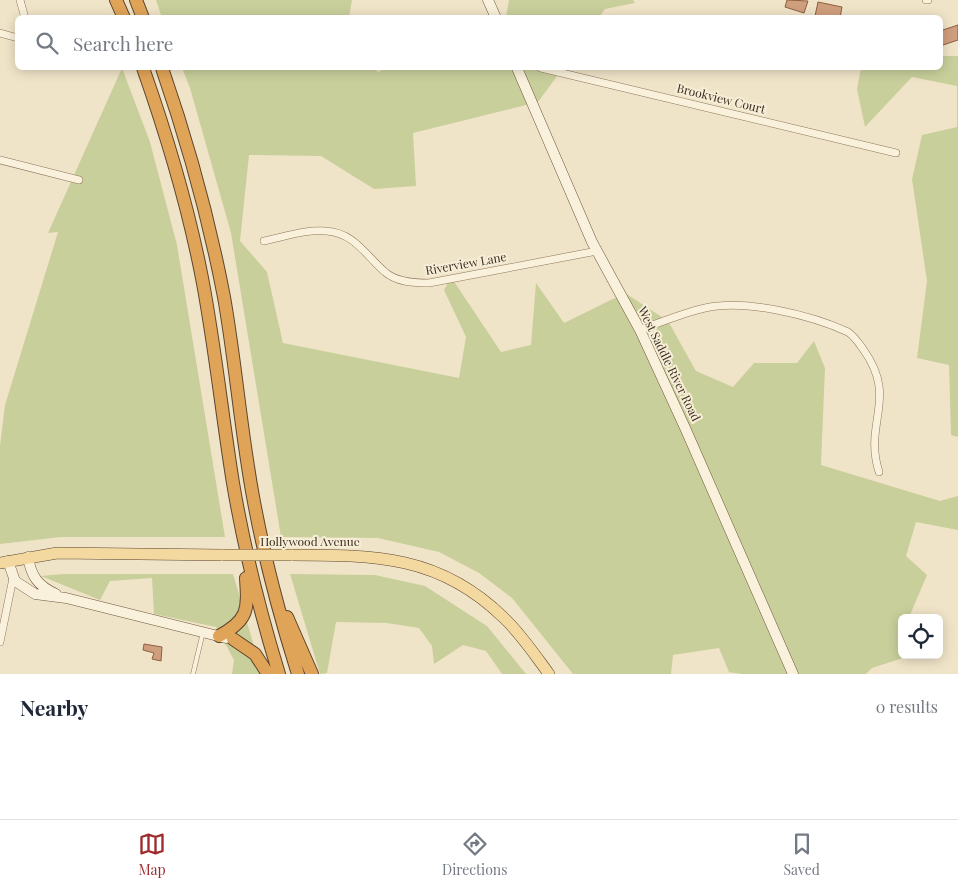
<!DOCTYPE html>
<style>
:root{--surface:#fff;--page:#f2f2f3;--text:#1f2937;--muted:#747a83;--line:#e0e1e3;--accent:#9e2a2b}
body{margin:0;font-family:"Playfair Display",serif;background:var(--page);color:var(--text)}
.controls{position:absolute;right:15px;bottom:15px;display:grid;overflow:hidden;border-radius:8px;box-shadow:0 2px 12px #0003}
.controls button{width:45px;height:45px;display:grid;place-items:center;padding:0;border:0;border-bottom:1px solid var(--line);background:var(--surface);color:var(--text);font:25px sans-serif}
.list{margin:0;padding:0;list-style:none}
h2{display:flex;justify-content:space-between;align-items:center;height:65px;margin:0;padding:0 20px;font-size:21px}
h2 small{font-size:16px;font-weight:400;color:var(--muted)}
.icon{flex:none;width:28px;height:28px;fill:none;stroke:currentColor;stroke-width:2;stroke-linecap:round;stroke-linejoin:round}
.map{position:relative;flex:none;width:958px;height:674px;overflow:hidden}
.search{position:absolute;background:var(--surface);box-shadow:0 2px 12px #0003;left:15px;right:15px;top:15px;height:55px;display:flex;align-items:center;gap:12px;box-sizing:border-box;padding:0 18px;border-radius:8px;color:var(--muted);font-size:19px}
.sheet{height:145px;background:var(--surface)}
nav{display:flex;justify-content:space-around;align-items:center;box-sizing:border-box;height:70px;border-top:1px solid var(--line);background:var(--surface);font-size:14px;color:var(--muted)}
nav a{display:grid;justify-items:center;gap:2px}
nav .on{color:var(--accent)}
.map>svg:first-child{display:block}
</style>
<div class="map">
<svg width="958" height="674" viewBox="0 0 958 674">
<rect width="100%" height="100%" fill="#f0e4c8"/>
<path fill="#c9cf9b" d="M156,0h196l-3,17 -187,1z
M509,0h124l2,3 -30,6 -6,8h-93z
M941,56h17v381l-7,-2 -2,-70 -32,-7 10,-77 -15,-102 10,-44 35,-8v-41l-45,-9 -47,50 -8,-38 4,-21h79z
M122,68l28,74 27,103 48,292h-164l-61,7v-98l5,-41 53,-173 -10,1z
M182,68h191l5,4 10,-4h175l-25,34 -125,31 3,53 -42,3 -53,-33 -72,-1 -9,86 27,31 16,71 176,35 7,-41 -22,-47 7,-13 50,75 30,-7 5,-62 28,40 61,-30 43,28 28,50 37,16 21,-24h43l17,-22 11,27 -4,97 119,36 18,-5v34l-42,-8 -10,34 21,19 -17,40 1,3h-9v37h10l-40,13 -6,6h-125l-12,-2 -10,-24 -46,7 -2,19h-98l-61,-76 -33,-25 -40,-21 -61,-14 -97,-1 -50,-304 -41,-145z
M63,574h170l29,100h-30l2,-14 -18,-33 -62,-13 -2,-36 -42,3 -10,19 -59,-24z
M290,574l85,1 50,11 62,40 39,48h-24l-16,-23 -23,-6 -29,19 -2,-18 -13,-18 -32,-5 -51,-1 -9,51 -7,1z"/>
<path fill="#cf9f7d" stroke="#8d5f41" d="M787,0l21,1 -4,12 -19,-6z
M818,2l24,5 -2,11 -25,-2z
M958,25v15l-18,6v-15z
M144,644l18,3 -1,14 -9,-2 2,-6 -11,-3z"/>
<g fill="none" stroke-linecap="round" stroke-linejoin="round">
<defs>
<path id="lane" d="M193,674l10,-42"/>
<path id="street" d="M20,0l5,18
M926,0h2
M0,33l18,5
M541,68l355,85
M0,160l79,20
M264,241c20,-4 42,-12 62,-10 29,2 39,24 59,41 11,10 29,11 44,11l168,-32
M640,330c21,-8 43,-17 65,-22 41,-9 106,7 143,24 7,5 10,10 15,17 36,50 0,73 16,123
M0,642l13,-64"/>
<path id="secondary" d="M488,0l8,18
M517,68l75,174 48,88 46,100 107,244
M28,557c3,19 10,29 28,37
M8,561l7,20 20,13 31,4 160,40"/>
<path id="primary" d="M291,555c84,0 149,0 213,63 17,16 31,37 45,56
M0,563l57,-10 166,2"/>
<path id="highway" d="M116,0l8,18
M136,0l7,18
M143,68c24,68 45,138 59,210 13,68 20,137 31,205 11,65 27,129 46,191
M162,68c26,75 47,151 62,229 12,68 17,137 30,205 11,59 26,115 44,172
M287,617l25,57
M219,636c30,-16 29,-27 27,-58
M233,639l22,15 13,20"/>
</defs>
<use href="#lane" stroke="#8d765c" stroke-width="5"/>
<use href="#street" stroke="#8d765c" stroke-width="8"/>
<use href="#secondary" stroke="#6f573f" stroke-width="11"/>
<use href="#primary" stroke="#5b4430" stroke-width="12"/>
<use href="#highway" stroke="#5b4430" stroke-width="14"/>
<use href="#lane" stroke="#faf1dc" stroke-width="4"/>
<use href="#street" stroke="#faf1dc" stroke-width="7"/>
<use href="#secondary" stroke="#faf1dc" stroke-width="10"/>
<use href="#primary" stroke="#f3d9a0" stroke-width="11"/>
<use href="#highway" stroke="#e0a458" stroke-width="12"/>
<defs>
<path id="primary-bridge" d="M223,555h68"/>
</defs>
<use href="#primary-bridge" stroke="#5b4430" stroke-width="12" stroke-linecap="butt"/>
<use href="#primary-bridge" stroke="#f3d9a0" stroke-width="11"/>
</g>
<g text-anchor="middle" stroke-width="4" stroke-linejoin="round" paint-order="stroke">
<g font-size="12" fill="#3d2e20" stroke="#f7eed8">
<text transform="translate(721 99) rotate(14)" y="4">Brookview Court</text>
<text transform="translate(466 264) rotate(-10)" y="4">Riverview Lane</text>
<text transform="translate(669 364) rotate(64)" y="4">West Saddle River Road</text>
<text x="310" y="546">Hollywood Avenue</text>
</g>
</g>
</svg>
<div class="controls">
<button><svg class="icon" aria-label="locate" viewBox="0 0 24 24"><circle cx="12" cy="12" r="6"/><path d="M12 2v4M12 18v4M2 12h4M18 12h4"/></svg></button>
</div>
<div class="search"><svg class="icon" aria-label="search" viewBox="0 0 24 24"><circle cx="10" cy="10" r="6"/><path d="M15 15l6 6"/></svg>Search here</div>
</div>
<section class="sheet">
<h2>Nearby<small>0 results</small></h2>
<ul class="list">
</ul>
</section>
<nav>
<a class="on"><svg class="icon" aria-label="map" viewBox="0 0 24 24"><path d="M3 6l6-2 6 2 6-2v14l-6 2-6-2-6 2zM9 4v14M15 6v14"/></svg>Map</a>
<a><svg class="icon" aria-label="directions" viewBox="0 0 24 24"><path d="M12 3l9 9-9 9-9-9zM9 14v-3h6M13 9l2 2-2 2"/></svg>Directions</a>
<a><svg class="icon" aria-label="saved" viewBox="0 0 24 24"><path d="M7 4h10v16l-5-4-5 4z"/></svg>Saved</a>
</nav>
